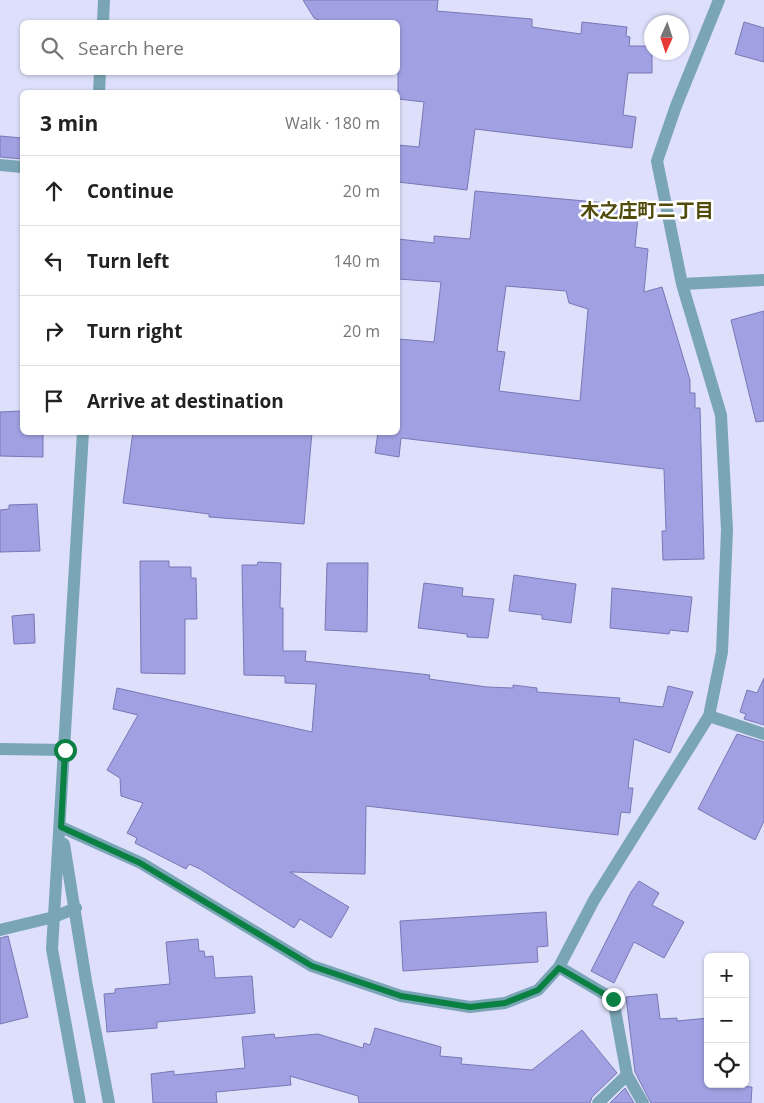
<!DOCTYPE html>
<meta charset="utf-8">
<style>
:root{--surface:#fff;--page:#f6f6f6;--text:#222;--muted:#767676;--line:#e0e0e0}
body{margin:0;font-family:"Open Sans","Noto Sans JP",sans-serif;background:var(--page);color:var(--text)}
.controls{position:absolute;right:15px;bottom:15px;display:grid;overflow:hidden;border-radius:8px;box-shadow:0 1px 4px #0004}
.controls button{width:45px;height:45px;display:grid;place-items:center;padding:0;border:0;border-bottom:1px solid var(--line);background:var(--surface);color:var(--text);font:25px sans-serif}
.compass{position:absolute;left:644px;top:15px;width:45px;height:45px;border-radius:50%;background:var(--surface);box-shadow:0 1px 4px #0004;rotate:183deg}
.stop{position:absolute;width:15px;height:15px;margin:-11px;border:4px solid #0b8043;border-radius:50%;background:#fff}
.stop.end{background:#0b8043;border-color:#fff;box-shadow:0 1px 5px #0008}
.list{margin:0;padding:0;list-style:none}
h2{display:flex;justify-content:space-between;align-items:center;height:65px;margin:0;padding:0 20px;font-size:21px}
h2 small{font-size:16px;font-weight:400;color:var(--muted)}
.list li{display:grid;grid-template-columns:32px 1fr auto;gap:15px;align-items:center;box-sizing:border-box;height:70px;padding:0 20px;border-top:1px solid var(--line)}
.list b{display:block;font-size:19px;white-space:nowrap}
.list em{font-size:16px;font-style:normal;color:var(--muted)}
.icon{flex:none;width:28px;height:28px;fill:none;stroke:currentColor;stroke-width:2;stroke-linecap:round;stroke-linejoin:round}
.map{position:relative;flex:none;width:764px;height:1103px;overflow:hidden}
.search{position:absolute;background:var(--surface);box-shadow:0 1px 4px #0004;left:20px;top:20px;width:380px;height:55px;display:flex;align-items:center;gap:12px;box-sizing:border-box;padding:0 18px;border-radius:8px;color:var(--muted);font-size:19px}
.panel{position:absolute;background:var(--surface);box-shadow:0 1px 4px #0004;left:20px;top:90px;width:380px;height:345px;border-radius:8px}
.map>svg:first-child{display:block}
</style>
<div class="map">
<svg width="764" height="1103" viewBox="0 0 764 1103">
<rect width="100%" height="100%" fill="#dedffb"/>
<path fill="#a0a0e2" stroke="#7878b6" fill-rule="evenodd" d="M303,0h135l-1,11 95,8v8l49,7 1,-12 45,5 -1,9 4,1 -1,9h23v27h-24l-5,42 13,2 -4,31 -157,-19 -8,61 -69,-8v-37l21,2 5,-45 -26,-3v-77h-75l-9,-4z
M744,22l20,6v34l-29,-8z
M0,136l22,2v21l-22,-2z
M475,191l164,15 -4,41 13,2 -4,43 18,-5 28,93v13h5v15h5l4,151 -41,1 -1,-29h4l-2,-62 -263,-31 -2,19 -24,-4 3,-21h20v-93l36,3 7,-60 -43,-3v-40l36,4v-7l36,3zM506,286l60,5 3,12 19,6 -8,92 -81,-10 6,-39 -8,-1z
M764,311v110l-8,1 -25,-102z
M22,411v21h21v25l-43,-1v-44z
M133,432h179l-8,92 -95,-7v-3l-86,-11z
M37,504l3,47 -40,1v-42l9,-1v-4z
M140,561h29v6h22v11h5l1,41h-12v55l-44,-1z
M258,562l23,1 -1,45h3v43h23l-1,10 125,14 -1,4 58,8 26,1v-3l24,3v4l83,6 -1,4 44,5 5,-21 25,6 -23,61 -36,-14 -6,49h5l-3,25 -9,-1 -3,23 -252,-29 -1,68 -75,-2 59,35 -18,31 -31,-19 -6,9 -94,-59 -11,-5 -3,5 -51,-26 2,-5 -10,-5 16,-30 -22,-7 -1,-18 -13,-8 31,-55 -25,-6 4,-21 195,44 4,-48 -31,-1v-7l-41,-1 -2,-110h15z
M327,563h41l-1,69 -42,-2z
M514,575l62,9 -5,39 -29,-4v-4l-33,-4z
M424,583l39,5 -1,8 32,3 -6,39 -21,-1v-3l-49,-6z
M612,588l80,9 -4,35 -18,-2 -1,4 -59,-6z
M34,614l1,29 -21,1 -2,-28z
M764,678v47l-20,-6 2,-5 -6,-2 7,-22 10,3z
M737,734l27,8v79l-9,19 -57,-31z
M639,881l20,12 -7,12 32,17 -20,36 -30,-16 -20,41 -23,-12 40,-79z
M546,912l2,34 -11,1 1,15 -135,9 -3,-50z
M8,936l20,81 -28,7v-86z
M198,939l1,12h5l1,6 8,-1 2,22 37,-2 3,37 -98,9v6l-50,4 -3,-38 11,-1v-4l55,-5 -4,-42z
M657,994l3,25 17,-1v3l31,-3v66l44,3 -1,16h-100l-16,-31 -9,-75z
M375,1028l66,19 -1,9 22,2 -1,6 71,6 50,-40 35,43 -25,24 -2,6h-231l-1,-7 -68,-20 1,9 -75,7 1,11h-64l-2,-29 23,-3v4l71,-7 -3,-31 32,-3 1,4 43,-4 45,14 1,-5 6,2z
M625,1088l9,15h-24z"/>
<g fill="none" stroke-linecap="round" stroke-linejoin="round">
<path stroke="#7aa5b6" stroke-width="12" d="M103,22l1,-22
M99,92l1,-20
M0,165l22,2
M682,284l82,-4
M709,716l55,18
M0,749l65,1
M61,827l80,36 171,103 89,30 69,11 35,-4 33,-13 21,-23 35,-67 115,-184 13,-64 5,-122 -6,-115 -39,-131 -25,-123 19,-55 43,-106
M64,844l22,137 23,122
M0,930l54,-13 22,-9
M559,967l54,32 14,76 16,28
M80,1103l-28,-154 31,-517
M598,1103l29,-28"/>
</g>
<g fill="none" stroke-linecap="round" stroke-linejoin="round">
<path stroke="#0b8043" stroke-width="6" d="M65,750l-4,77 79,36 172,103 89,30 69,11 35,-4 33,-13 21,-22 54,31"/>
</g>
<g text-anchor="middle" stroke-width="5" stroke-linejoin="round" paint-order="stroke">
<g font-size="19" font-weight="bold" fill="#514b0b" stroke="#fff">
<text x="647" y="217">木之庄町二丁目</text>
</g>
</g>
</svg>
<div class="controls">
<button>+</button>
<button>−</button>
<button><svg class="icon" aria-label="locate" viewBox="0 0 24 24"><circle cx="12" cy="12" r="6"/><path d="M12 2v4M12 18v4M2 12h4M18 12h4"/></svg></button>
</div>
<svg class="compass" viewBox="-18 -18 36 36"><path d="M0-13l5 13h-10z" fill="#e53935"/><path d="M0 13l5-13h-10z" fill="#767676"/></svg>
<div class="stop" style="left:65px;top:750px"></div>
<div class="stop end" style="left:613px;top:999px"></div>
<div class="search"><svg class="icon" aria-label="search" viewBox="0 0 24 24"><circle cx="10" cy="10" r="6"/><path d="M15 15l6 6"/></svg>Search here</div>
<section class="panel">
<h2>3 min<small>Walk · 180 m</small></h2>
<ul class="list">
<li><svg class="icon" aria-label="ahead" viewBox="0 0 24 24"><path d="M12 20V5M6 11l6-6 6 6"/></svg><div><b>Continue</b></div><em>20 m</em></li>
<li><svg class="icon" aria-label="left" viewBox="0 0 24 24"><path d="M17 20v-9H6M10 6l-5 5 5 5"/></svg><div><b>Turn left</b></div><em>140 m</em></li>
<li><svg class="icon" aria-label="right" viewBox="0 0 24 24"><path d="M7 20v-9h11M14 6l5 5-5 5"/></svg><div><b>Turn right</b></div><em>20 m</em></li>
<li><svg class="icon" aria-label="arrive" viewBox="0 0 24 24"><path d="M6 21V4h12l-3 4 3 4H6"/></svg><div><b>Arrive at destination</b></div></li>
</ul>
</section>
</div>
